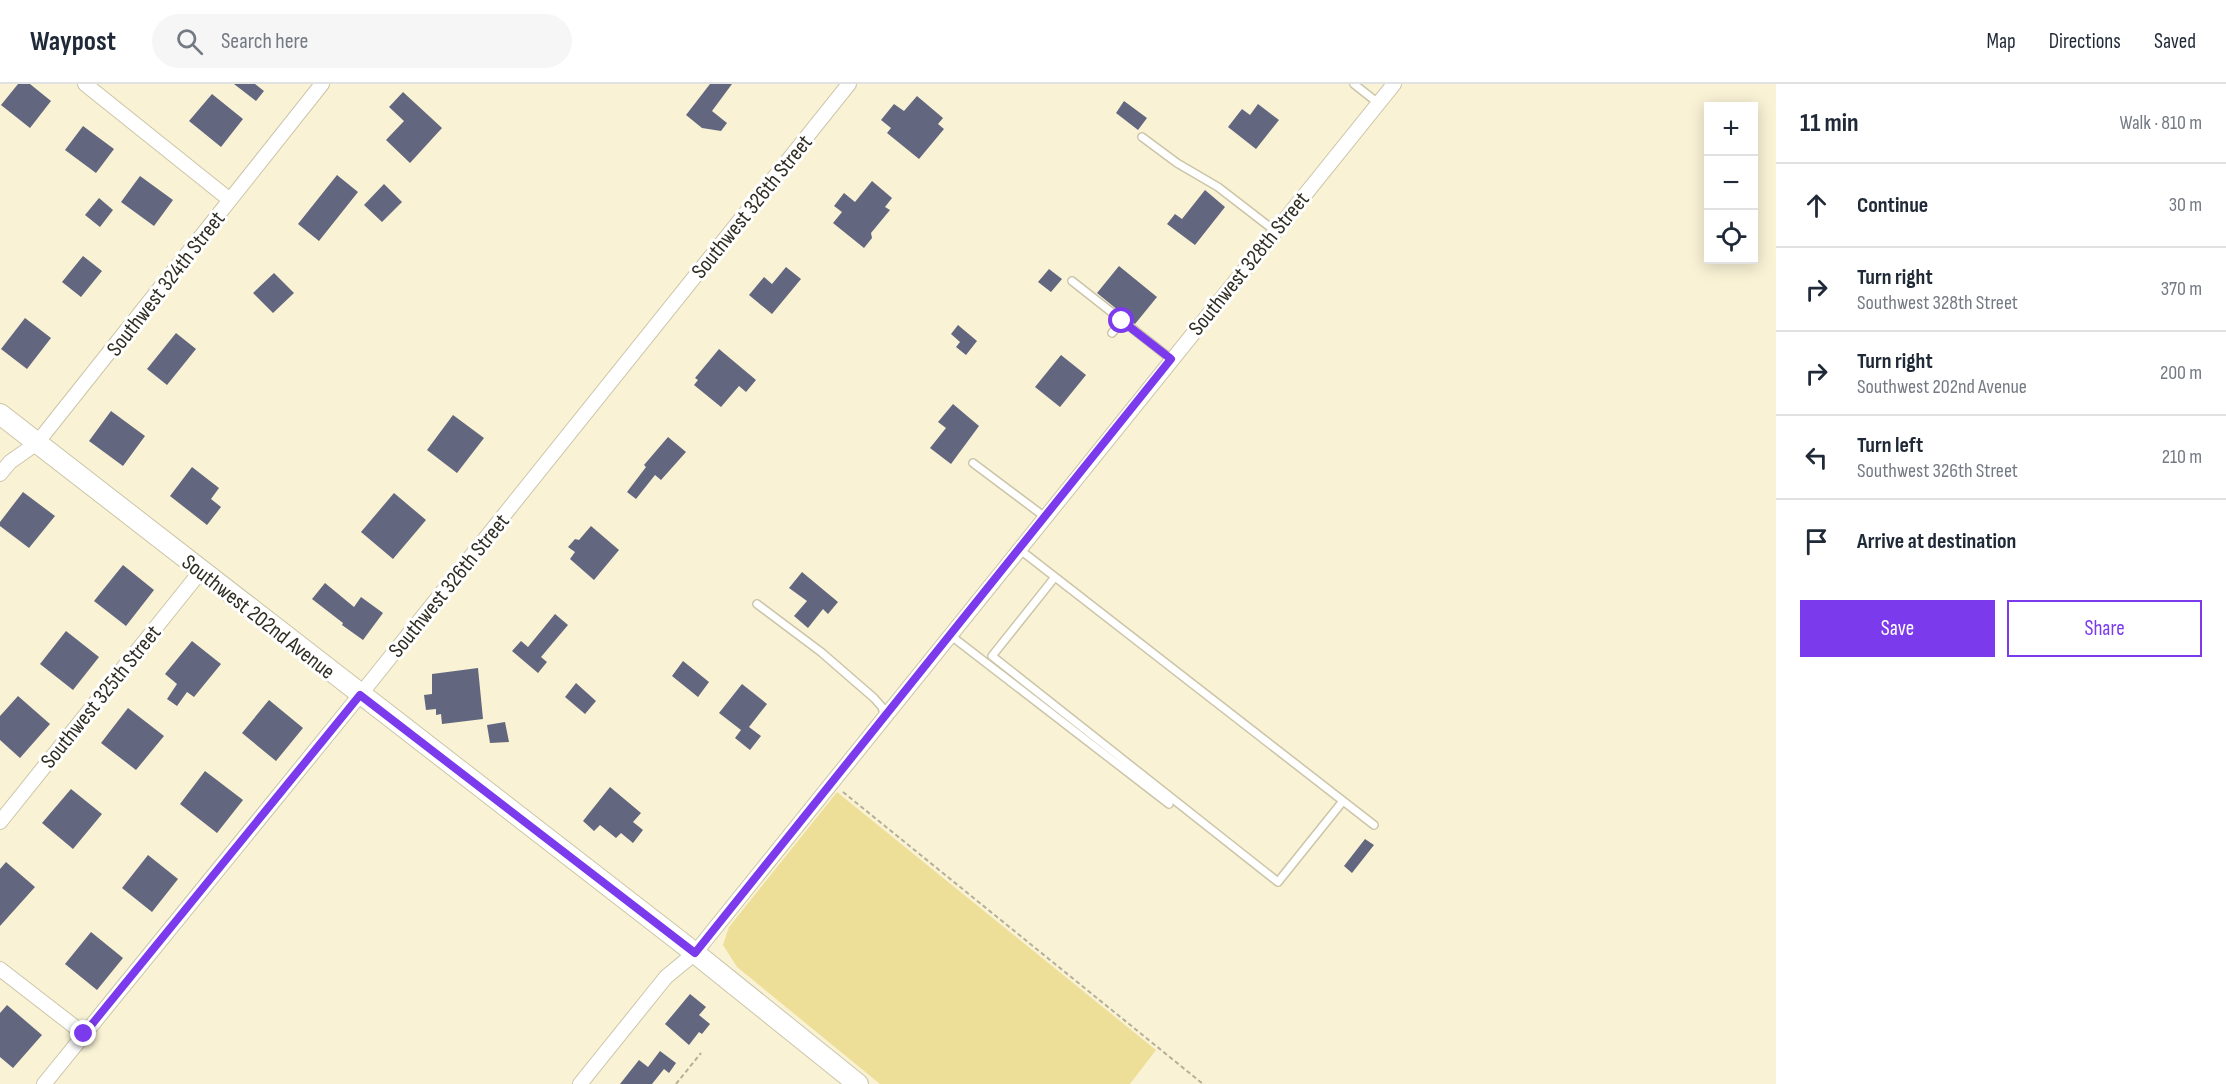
<!DOCTYPE html>
<meta charset="utf-8">
<style>
:root{--surface:#fff;--page:#f6f6f7;--text:#1f2937;--muted:#747a83;--line:#e0e1e3;--accent:#7c3aed}
body{margin:0;font-family:"Sofia Sans Condensed",sans-serif;background:var(--page);color:var(--text)}
.controls{position:absolute;right:18px;top:18px;display:grid;overflow:hidden;border-radius:0px;box-shadow:0 3px 15px #0003}
.controls button{width:54px;height:54px;display:grid;place-items:center;padding:0;border:0;border-bottom:2px solid var(--line);background:var(--surface);color:var(--text);font:30px sans-serif}
.stop{position:absolute;width:18px;height:18px;margin:-14px;border:4px solid #7c3aed;border-radius:50%;background:#fff}
.stop.end{background:#7c3aed;border-color:#fff;box-shadow:0 2px 6px #0008}
.list{margin:0;padding:0;list-style:none}
h2{display:flex;justify-content:space-between;align-items:center;height:78px;margin:0;padding:0 24px;font-size:26px}
h2 small{font-size:20px;font-weight:400;color:var(--muted)}
.list li{display:grid;grid-template-columns:39px 1fr auto;gap:18px;align-items:center;box-sizing:border-box;height:84px;padding:0 24px;border-top:2px solid var(--line)}
.list b{display:block;font-size:22px;white-space:nowrap}
.list p{margin:0;font-size:20px;white-space:nowrap;color:var(--muted)}
.list em{font-size:20px;font-style:normal;color:var(--muted)}
.actions{display:flex;gap:12px;padding:18px 24px}
.actions a{flex:1;padding:14px 0;border:2px solid var(--accent);border-radius:0px;text-align:center;font-size:21px;color:var(--accent)}
.actions .main{background:var(--accent);color:#fff}
.icon{flex:none;width:33px;height:33px;fill:none;stroke:currentColor;stroke-width:2;stroke-linecap:round;stroke-linejoin:round}
.map{position:relative;flex:none;width:1776px;height:1000px;overflow:hidden}
header{display:flex;align-items:center;gap:36px;box-sizing:border-box;height:84px;padding:0 30px;background:var(--surface);border-bottom:2px solid var(--line)}
header strong{font-size:28px}
nav{display:flex;gap:33px;margin-inline-start:auto;font-size:21px}
.search{width:420px;height:54px;background:var(--page);display:flex;align-items:center;gap:15px;box-sizing:border-box;padding:0 21px;border-radius:33px;color:var(--muted);font-size:22px}
main{display:flex}
aside{flex:1;background:var(--surface)}
.map>svg:first-child{display:block}
</style>
<header>
<strong>Waypost</strong>
<div class="search"><svg class="icon" aria-label="search" viewBox="0 0 24 24"><circle cx="10" cy="10" r="6"/><path d="M15 15l6 6"/></svg>Search here</div>
<nav><a>Map</a><a>Directions</a><a>Saved</a></nav>
</header>
<main>
<div class="map">
<svg width="1776" height="1000" viewBox="0 0 1776 1000">
<rect width="100%" height="100%" fill="#f9f2d5"/>
<path fill="#eedf98" d="M837,708l319,258 -26,34h-250l-143,-117 -14,-22 6,-18z"/>
<path fill="#62677f" d="M18,0h12l21,17 -21,27 -29,-23z
M234,0h21l9,7 -8,10z
M710,0h22l-20,27 15,12 -6,8 -19,-3 -16,-13z
M403,8l39,36 -32,35 -24,-23 18,-19 -15,-14z
M212,10l31,25 -22,28 -32,-26z
M917,12l26,22 -5,6 6,5 -25,30 -32,-26 4,-5 -10,-8 13,-16 10,7z
M1124,17l23,17 -9,12 -22,-17z
M1258,20l21,16 -23,29 -28,-22 14,-18 8,6z
M83,42l31,23 -18,24 -31,-23z
M337,91l21,17 -39,49 -21,-17z
M140,92l33,24 -19,26 -33,-24z
M872,97l20,17 -7,9 5,3 -19,23 1,5 -8,10 -31,-25 9,-11 -8,-6 10,-13 11,9z
M384,100l18,18 -20,20 -18,-17z
M1205,106l20,17 -30,38 -28,-21 8,-10 7,5z
M99,114l14,12 -13,17 -15,-12z
M83,172l19,15 -21,26 -19,-15z
M1119,182l38,31 -22,27 -38,-31z
M786,183l15,12 -29,35 -23,-19 15,-18 8,7z
M1049,185l13,10 -11,13 -13,-10z
M274,189l20,20 -21,20 -20,-20z
M25,234l26,20 -24,31 -26,-20z
M958,241l19,16 -11,14 -10,-8 4,-5 -9,-8z
M176,249l20,16 -29,36 -20,-16z
M719,265l37,31 -10,12 -7,-6 -18,21 -27,-22 4,-5 -3,-2z
M1061,271l25,20 -26,32 -25,-20z
M953,320l26,22 -28,38 -21,-16 16,-20 -8,-6z
M111,327l34,25 -22,30 -34,-25z
M453,331l31,23 -27,35 -30,-23z
M668,353l18,15 -25,28 -6,-5 -19,24 -9,-7 19,-25 -2,-2z
M192,383l27,21 -8,11 10,8 -14,18 -37,-29z
M23,408l32,24 -26,32 -29,-22v-4z
M394,409l32,27 -33,39 -32,-27z
M591,442l28,24 -25,30 -24,-21 5,-7 -7,-5 7,-8 4,1z
M123,481l31,25 -28,36 -32,-25z
M802,488l36,30 -10,12 -5,-5 -15,19 -14,-12 13,-15 -18,-13z
M325,499l29,24 7,-10 22,16 -20,27 -21,-15 1,-2 -31,-24z
M555,530l13,11 -27,32 6,5 -9,11 -26,-22 9,-10 7,6z
M66,547l33,26 -26,33 -33,-26z
M192,557l29,23 -27,33 -7,-5 -10,14 -10,-7 10,-15 -12,-10z
M683,577l26,21 -11,15 -26,-21z
M478,584l5,51 -41,5 -1,-10 -5,1v-6l-10,1 -2,-15 8,-1v-20z
M576,599l20,18 -11,13 -20,-17z
M742,600l25,20 -18,23 12,9 -11,14 -15,-12 6,-8 -22,-17z
M18,612l32,28 -30,34 -20,-18v-24z
M269,616l34,28 -27,33 -34,-28z
M128,624l36,28 -28,34 -35,-27z
M505,638l4,20 -19,1 -3,-18z
M205,687l38,29 -26,33 -37,-29z
M610,703l31,26 -8,9 10,8 -10,13 -12,-10 -5,5 -16,-13 -6,6 -11,-10z
M71,705l31,25 -29,35 -31,-26z
M1365,755l9,6 -22,28 -8,-7z
M148,771l30,24 -26,33 -30,-24z
M6,778l29,25 -35,39v-57z
M91,848l32,26 -26,32 -32,-26z
M690,910l16,13 -7,8 11,9 -8,10 -3,-2 -10,13 -24,-21z
M7,921l35,30 -29,33 -13,-11v-44z
M660,967l16,12 -7,10 -5,-4 -12,15h-32l19,-24 9,7z"/>
<g fill="none" stroke-linecap="round" stroke-linejoin="round">
<defs>
<path id="lane" d="M1354,0l24,19
M1142,53l35,26 41,24 57,44
M1072,197l99,78
M1112,249l10,-12
M973,379l72,54
M1019,465l355,276
M1055,493l-63,79 286,226 65,-81
M757,520l64,48 53,46 8,9 3,10
M950,551l219,169"/>
<path id="street" d="M85,0l145,116
M0,390l10,-12 27,-19 285,-359
M0,738l201,-251
M0,885l84,65
M44,1000l316,-389 489,-611
M580,1000l86,-107 29,-24 699,-869"/>
<path id="secondary" d="M0,330l695,539 163,131"/>
</defs>
<use href="#lane" stroke="#cbc5a8" stroke-width="10"/>
<use href="#street" stroke="#cbc5a8" stroke-width="16"/>
<use href="#secondary" stroke="#cbc5a8" stroke-width="22"/>
<path stroke="#b5af98" stroke-width="2" stroke-dasharray="4.5 3" stroke-linecap="butt" d="M843,708l360,292
M676,1000l25,-31"/>
<use href="#lane" stroke="#fff" stroke-width="7"/>
<use href="#street" stroke="#fff" stroke-width="14"/>
<use href="#secondary" stroke="#fff" stroke-width="20"/>
</g>
<g fill="none" stroke-linecap="round" stroke-linejoin="round">
<path stroke="#7c3aed" stroke-width="8" d="M84,950l276,-339 335,258 476,-594 -49,-38"/>
</g>
<g text-anchor="middle" stroke-width="6" stroke-linejoin="round" paint-order="stroke">
<g font-size="22" fill="#302d22" stroke="#fff">
<text transform="translate(751 122) rotate(-51)" y="8">Southwest 326th Street</text>
<text transform="translate(1248 179) rotate(-51)" y="8">Southwest 328th Street</text>
<text transform="translate(165 199) rotate(-52)" y="8">Southwest 324th Street</text>
<text transform="translate(448 501) rotate(-51)" y="8">Southwest 326th Street</text>
<text transform="translate(259 532) rotate(38)" y="8">Southwest 202nd Avenue</text>
<text transform="translate(100 612) rotate(-51)" y="8">Southwest 325th Street</text>
</g>
</g>
</svg>
<div class="controls">
<button>+</button>
<button>−</button>
<button><svg class="icon" aria-label="locate" viewBox="0 0 24 24"><circle cx="12" cy="12" r="6"/><path d="M12 2v4M12 18v4M2 12h4M18 12h4"/></svg></button>
</div>
<div class="stop" style="left:1122px;top:237px"></div>
<div class="stop end" style="left:84px;top:950px"></div>
</div>
<aside>
<h2>11 min<small>Walk · 810 m</small></h2>
<ul class="list">
<li><svg class="icon" aria-label="ahead" viewBox="0 0 24 24"><path d="M12 20V5M6 11l6-6 6 6"/></svg><div><b>Continue</b></div><em>30 m</em></li>
<li><svg class="icon" aria-label="right" viewBox="0 0 24 24"><path d="M7 20v-9h11M14 6l5 5-5 5"/></svg><div><b>Turn right</b><p>Southwest 328th Street</p></div><em>370 m</em></li>
<li><svg class="icon" aria-label="right" viewBox="0 0 24 24"><path d="M7 20v-9h11M14 6l5 5-5 5"/></svg><div><b>Turn right</b><p>Southwest 202nd Avenue</p></div><em>200 m</em></li>
<li><svg class="icon" aria-label="left" viewBox="0 0 24 24"><path d="M17 20v-9H6M10 6l-5 5 5 5"/></svg><div><b>Turn left</b><p>Southwest 326th Street</p></div><em>210 m</em></li>
<li><svg class="icon" aria-label="arrive" viewBox="0 0 24 24"><path d="M6 21V4h12l-3 4 3 4H6"/></svg><div><b>Arrive at destination</b></div></li>
</ul>
<div class="actions"><a class="main">Save</a><a>Share</a></div>
</aside>
</main>
